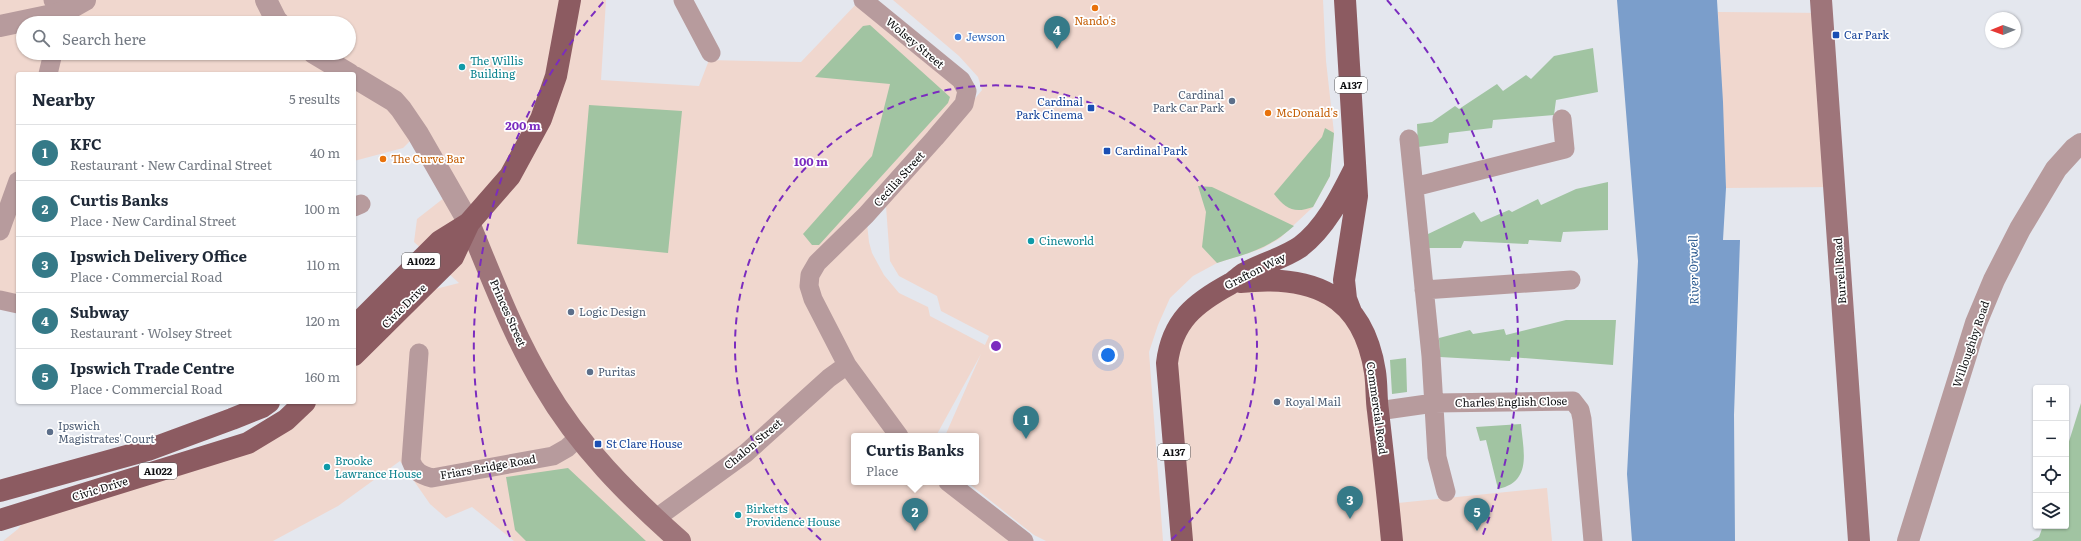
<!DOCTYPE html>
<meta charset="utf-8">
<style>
:root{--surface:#fff;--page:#f6f6f7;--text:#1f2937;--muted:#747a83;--line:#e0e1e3;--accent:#357a88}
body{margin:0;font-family:Literata,serif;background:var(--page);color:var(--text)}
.controls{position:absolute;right:12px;bottom:12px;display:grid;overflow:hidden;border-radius:4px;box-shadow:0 1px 3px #0004}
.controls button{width:36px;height:36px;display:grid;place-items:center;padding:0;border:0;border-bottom:1px solid var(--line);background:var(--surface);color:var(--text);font:20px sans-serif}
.compass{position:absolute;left:1985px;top:12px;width:36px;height:36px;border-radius:50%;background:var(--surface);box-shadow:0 1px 3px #0004;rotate:269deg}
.you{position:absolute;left:1108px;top:355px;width:14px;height:14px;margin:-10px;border:3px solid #fff;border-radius:50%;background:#1a73e8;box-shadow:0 0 0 6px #1a73e833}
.badge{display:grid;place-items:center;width:26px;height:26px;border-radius:50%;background:var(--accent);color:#fff;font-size:13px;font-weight:700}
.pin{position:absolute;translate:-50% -33px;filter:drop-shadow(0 1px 2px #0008)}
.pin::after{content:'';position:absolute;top:21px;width:14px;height:12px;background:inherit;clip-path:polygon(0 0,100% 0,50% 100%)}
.popup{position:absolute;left:851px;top:433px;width:128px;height:52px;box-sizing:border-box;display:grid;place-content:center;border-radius:4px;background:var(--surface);filter:drop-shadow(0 1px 3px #0005);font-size:13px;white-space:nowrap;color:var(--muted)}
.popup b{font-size:15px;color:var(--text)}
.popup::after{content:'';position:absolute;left:50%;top:100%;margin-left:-8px;border:8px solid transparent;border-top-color:var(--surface)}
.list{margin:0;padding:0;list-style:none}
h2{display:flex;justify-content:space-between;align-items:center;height:52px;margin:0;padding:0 16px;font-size:17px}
h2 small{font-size:13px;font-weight:400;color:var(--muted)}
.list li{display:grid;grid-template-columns:26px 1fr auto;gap:12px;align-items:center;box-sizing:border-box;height:56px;padding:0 16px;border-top:1px solid var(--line)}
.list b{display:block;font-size:15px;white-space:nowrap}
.list p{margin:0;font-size:13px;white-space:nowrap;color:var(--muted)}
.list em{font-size:13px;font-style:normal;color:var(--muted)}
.icon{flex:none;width:22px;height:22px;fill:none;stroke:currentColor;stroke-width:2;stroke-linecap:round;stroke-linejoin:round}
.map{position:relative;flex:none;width:2081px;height:541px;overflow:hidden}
.search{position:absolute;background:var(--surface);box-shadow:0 1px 3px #0004;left:16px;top:16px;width:340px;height:44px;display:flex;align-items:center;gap:10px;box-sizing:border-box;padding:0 14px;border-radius:22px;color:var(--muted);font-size:15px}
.panel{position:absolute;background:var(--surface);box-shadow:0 1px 3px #0004;left:16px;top:72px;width:340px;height:332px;border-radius:4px}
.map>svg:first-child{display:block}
</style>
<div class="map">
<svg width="2081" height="541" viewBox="0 0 2081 541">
<rect width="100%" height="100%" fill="#e4e7ee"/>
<path fill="#f0d7ce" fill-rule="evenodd" d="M0,0h606l-5,80 98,6 10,-26 92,2 59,-62 107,91 -101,124 3,27 3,11 12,22 15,18 29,14 2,9 55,29 4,-9 -48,-25 -4,-15 -38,-20 -9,-15 -4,-55 96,-116 -4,-13 -19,-21 -66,-56h430l3,61 8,72 -4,43 -17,31 -34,32 -18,10 -44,14 -24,13 -23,22 -12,27 -9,27 14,189h-117l-12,-6 -67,-53h9v-46h-31l36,-82 -45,82h-82v46h94l76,59h-510l-42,-34 -26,11 -16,-14 -30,-43 -62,45 -65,35h-270l15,-12 15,-19 215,-67 57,-41h49v-47l62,-61 43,-11 -45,-41 3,-23 41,-32 -48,-46 -7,7 -49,13v-87h-336v230l-18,-4zM23,23h326v30h-326z
M1718,12l104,1 12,174 -108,1z
M1294,282l64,41 30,181 159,-16 5,53h-370l-15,-178 41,-67z"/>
<path fill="#a1c4a2" d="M870,25l80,72 -2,6 -129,142h-7l-9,-11 69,-78 18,-72 -75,-7 48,-51z
M1593,48l5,44 -42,8 -2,15 -61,5 -1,8 -43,5 -1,10 -30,4 -1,-23 15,-2 23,-16 4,3 38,-25 6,7 23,-16 5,4 23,-23z
M589,105l93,6 -14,142 -91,-9z
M1325,128l9,5 -4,43 -17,31c-19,7 -27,2 -39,-13l48,-57z
M1608,182v48l-45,2 -2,10 -32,-2 -1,4 -64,-3 -3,7h-34l-1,-13 48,-23 7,10 28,-12 3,2 26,-13 3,6 35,-16z
M1198,186l14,1 82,39c-26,23 -45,27 -77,37l-15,-16 4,-35z
M1566,320h50l-3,45 -102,-8 -1,4 -70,-4 -1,-19 31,-8 3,4 31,-5 2,6z
M1406,358l1,34 -15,2 -2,-34z
M2081,403v138h-49l7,-4 4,-11h23v-75z
M1521,424c2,26 12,58 -23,65l-12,-49 -6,1 -4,-14z
M568,468l78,73h-120l-11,-11 -9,-53z"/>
<path fill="#7b9ecb" d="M1617,0h100l6,102 3,86 -3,52h17l-6,175 1,126h-103l-5,-67 11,-213z"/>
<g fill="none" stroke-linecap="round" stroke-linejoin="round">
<path stroke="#b79b9d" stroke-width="19" d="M53,0l9,13 -3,10
M683,0l28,53
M863,0l98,80 6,11 -3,13 -29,34 -69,77 -49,48 -7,12 -1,11 4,13 34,66 52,71
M48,74l5,-21
M1409,139l22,217 6,101 9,35
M1414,187l151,-38 -3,-30
M354,207l7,-3
M0,231l18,-50
M1424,290l147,-10
M0,300l18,4
M419,353l-8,108c4,11 10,14 21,17l121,-22 14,-8 12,-11
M1378,411l56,-8 139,-2 7,9 2,9 11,122
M948,482l76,59
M655,519l91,-66 83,-75 18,-13"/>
<path stroke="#b79b9d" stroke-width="22" d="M266,0l10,20 3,3
M0,26l62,-13 23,-13
M314,53l35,21
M354,77l40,24 7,8 17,25 51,89
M1908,541l68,-218 18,-43 26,-51 36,-60 18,-20 7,-5"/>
<path stroke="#9e757a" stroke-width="22" d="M1821,0l38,541
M469,223c23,55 44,112 75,163 34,59 85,110 136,155"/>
<path stroke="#8c5b61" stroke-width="22" d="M1345,0l12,196 -13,84 2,19 5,13
M1240,282c72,-8 123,12 135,90 2,13 1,26 3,39 5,44 10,87 14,130
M354,327l86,-86 29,-18
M354,355l99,-98 16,-34 41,-47 31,-57 15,-43 14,-76
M0,491l148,-41 84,-31 30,-12 7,-5
M0,520l248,-77 38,-23 19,-18
M1182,541l-15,-178c5,-42 28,-60 63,-79 5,-3 10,-8 15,-11 18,-10 37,-14 55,-26 25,-19 40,-49 54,-77"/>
</g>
<g fill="none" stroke="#7b2cbf" stroke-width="2" stroke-dasharray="7 5">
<path d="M821 540A261 261 0 1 1 1171 540"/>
<path d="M510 537A522 522 0 0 1 605 0M1387 0A522 522 0 0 1 1482 537"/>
</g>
<g fill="#e8710a" stroke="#fff" stroke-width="1.5">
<circle cx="1095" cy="8" r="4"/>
<circle cx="1268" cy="113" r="4"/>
<circle cx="383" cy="159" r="4"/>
</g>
<g fill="#1a4fb4" stroke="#fff" stroke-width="1.5">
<rect x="1832" y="31" width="8" height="8" rx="2"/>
<rect x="1087" y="104" width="8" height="8" rx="2"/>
<rect x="1103" y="147" width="8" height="8" rx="2"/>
<rect x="594" y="440" width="8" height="8" rx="2"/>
</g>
<circle fill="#3f7fe0" stroke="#fff" stroke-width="1.5" cx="958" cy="37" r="4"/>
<g fill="#0f9aa8" stroke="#fff" stroke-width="1.5">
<circle cx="462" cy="67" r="4"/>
<circle cx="1031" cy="241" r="4"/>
<circle cx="327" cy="467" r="4"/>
<circle cx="738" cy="515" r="4"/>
</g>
<g fill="#5c6f8a" stroke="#fff" stroke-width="1.5">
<circle cx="1232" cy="101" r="4"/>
<circle cx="571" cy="312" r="4"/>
<circle cx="590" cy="372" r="4"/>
<circle cx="1277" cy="402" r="4"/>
<circle cx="50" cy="432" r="4"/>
</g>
<g text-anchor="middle" stroke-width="3.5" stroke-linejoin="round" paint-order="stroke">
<g fill="#fff" stroke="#565658" stroke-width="1">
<rect x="1335" y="77" width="32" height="16" rx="3"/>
<rect x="402" y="253" width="38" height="16" rx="3"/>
<rect x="1158" y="444" width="32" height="16" rx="3"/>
<rect x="139" y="463" width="38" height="16" rx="3"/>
</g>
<g font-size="10" font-weight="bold" fill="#0d0e10">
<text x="1351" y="89">A137</text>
<text x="421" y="265">A1022</text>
<text x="1174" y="456">A137</text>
<text x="158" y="475">A1022</text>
</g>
<g font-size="11" fill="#c56008" stroke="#fff" text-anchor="start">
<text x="1095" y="25" text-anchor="middle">Nando's</text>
<text x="1276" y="117">McDonald's</text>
<text x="391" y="163">The Curve Bar</text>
</g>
<g font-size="11" fill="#164399" stroke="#fff" text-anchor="start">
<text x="1844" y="39">Car Park</text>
<text x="1083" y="106" text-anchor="end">Cardinal<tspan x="1083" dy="13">Park Cinema</tspan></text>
<text x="1115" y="155">Cardinal Park</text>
<text x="606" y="448">St Clare House</text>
</g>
<g font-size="11" fill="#366cbe" stroke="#fff" text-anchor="start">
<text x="966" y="41">Jewson</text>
</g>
<g font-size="11" fill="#0d0e10" stroke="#fff">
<text transform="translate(915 43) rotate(40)" y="4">Wolsey Street</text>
<text transform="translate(899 179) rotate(-48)" y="4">Cecilia Street</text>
<text transform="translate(1255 271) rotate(-27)" y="4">Grafton Way</text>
<text transform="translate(1840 271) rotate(-94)" y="4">Burrell Road</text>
<text transform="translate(404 306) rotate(-45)" y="4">Civic Drive</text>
<text transform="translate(508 313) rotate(66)" y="4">Princes Street</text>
<text transform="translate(1971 344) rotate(-71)" y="4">Willoughby Road</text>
<text transform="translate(1511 402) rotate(-1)" y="4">Charles English Close</text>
<text transform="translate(1377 408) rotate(82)" y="4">Commercial Road</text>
<text transform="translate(753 444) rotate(-40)" y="4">Chalon Street</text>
<text transform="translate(488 467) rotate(-10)" y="4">Friars Bridge Road</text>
<text transform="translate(100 489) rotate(-17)" y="4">Civic Drive</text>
</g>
<g font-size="11" fill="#0d838f" stroke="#fff" text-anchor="start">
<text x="470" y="65">The Willis<tspan x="470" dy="13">Building</tspan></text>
<text x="1039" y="245">Cineworld</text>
<text x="335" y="465">Brooke<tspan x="335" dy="13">Lawrance House</tspan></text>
<text x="746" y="513">Birketts<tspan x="746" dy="13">Providence House</tspan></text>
</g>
<g font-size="11" fill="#4e5e75" stroke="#fff" text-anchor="start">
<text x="1224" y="99" text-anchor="end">Cardinal<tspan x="1224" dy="13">Park Car Park</tspan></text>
<text x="579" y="316">Logic Design</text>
<text x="598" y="376">Puritas</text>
<text x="1285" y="406">Royal Mail</text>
<text x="58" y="430">Ipswich<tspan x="58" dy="13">Magistrates' Court</tspan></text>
</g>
<g font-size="12" font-style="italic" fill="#24548c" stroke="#fff">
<text transform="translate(1694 270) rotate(-91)" y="4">River Orwell</text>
</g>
</g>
<circle cx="996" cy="346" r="6" fill="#7b2cbf" stroke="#fff" stroke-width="2"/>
<g font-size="12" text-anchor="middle" font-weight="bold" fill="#7b2cbf" stroke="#fff" stroke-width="3.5" stroke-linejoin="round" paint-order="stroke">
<text x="523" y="130">200 m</text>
<text x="811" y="166">100 m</text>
</g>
</svg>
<div class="controls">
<button>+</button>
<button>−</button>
<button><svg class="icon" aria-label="locate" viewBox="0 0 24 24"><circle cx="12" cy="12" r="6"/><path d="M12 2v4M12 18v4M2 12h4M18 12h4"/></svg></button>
<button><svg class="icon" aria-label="layers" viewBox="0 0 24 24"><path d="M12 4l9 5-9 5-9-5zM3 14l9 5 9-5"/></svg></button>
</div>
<svg class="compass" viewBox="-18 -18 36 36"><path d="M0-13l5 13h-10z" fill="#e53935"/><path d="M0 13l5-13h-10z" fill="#747a83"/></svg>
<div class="you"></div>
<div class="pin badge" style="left:1026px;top:439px">1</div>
<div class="pin badge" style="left:915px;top:531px">2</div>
<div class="popup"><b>Curtis Banks</b>Place</div>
<div class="pin badge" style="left:1350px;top:519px">3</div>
<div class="pin badge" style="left:1057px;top:49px">4</div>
<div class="pin badge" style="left:1477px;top:531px">5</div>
<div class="search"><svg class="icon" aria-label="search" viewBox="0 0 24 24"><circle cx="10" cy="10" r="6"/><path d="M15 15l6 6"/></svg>Search here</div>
<section class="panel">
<h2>Nearby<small>5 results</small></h2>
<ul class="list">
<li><span class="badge">1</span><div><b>KFC</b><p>Restaurant · New Cardinal Street</p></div><em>40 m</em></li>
<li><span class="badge">2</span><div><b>Curtis Banks</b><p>Place · New Cardinal Street</p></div><em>100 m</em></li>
<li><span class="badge">3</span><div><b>Ipswich Delivery Office</b><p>Place · Commercial Road</p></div><em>110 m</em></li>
<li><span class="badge">4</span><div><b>Subway</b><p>Restaurant · Wolsey Street</p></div><em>120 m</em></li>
<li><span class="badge">5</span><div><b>Ipswich Trade Centre</b><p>Place · Commercial Road</p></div><em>160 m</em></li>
</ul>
</section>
</div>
